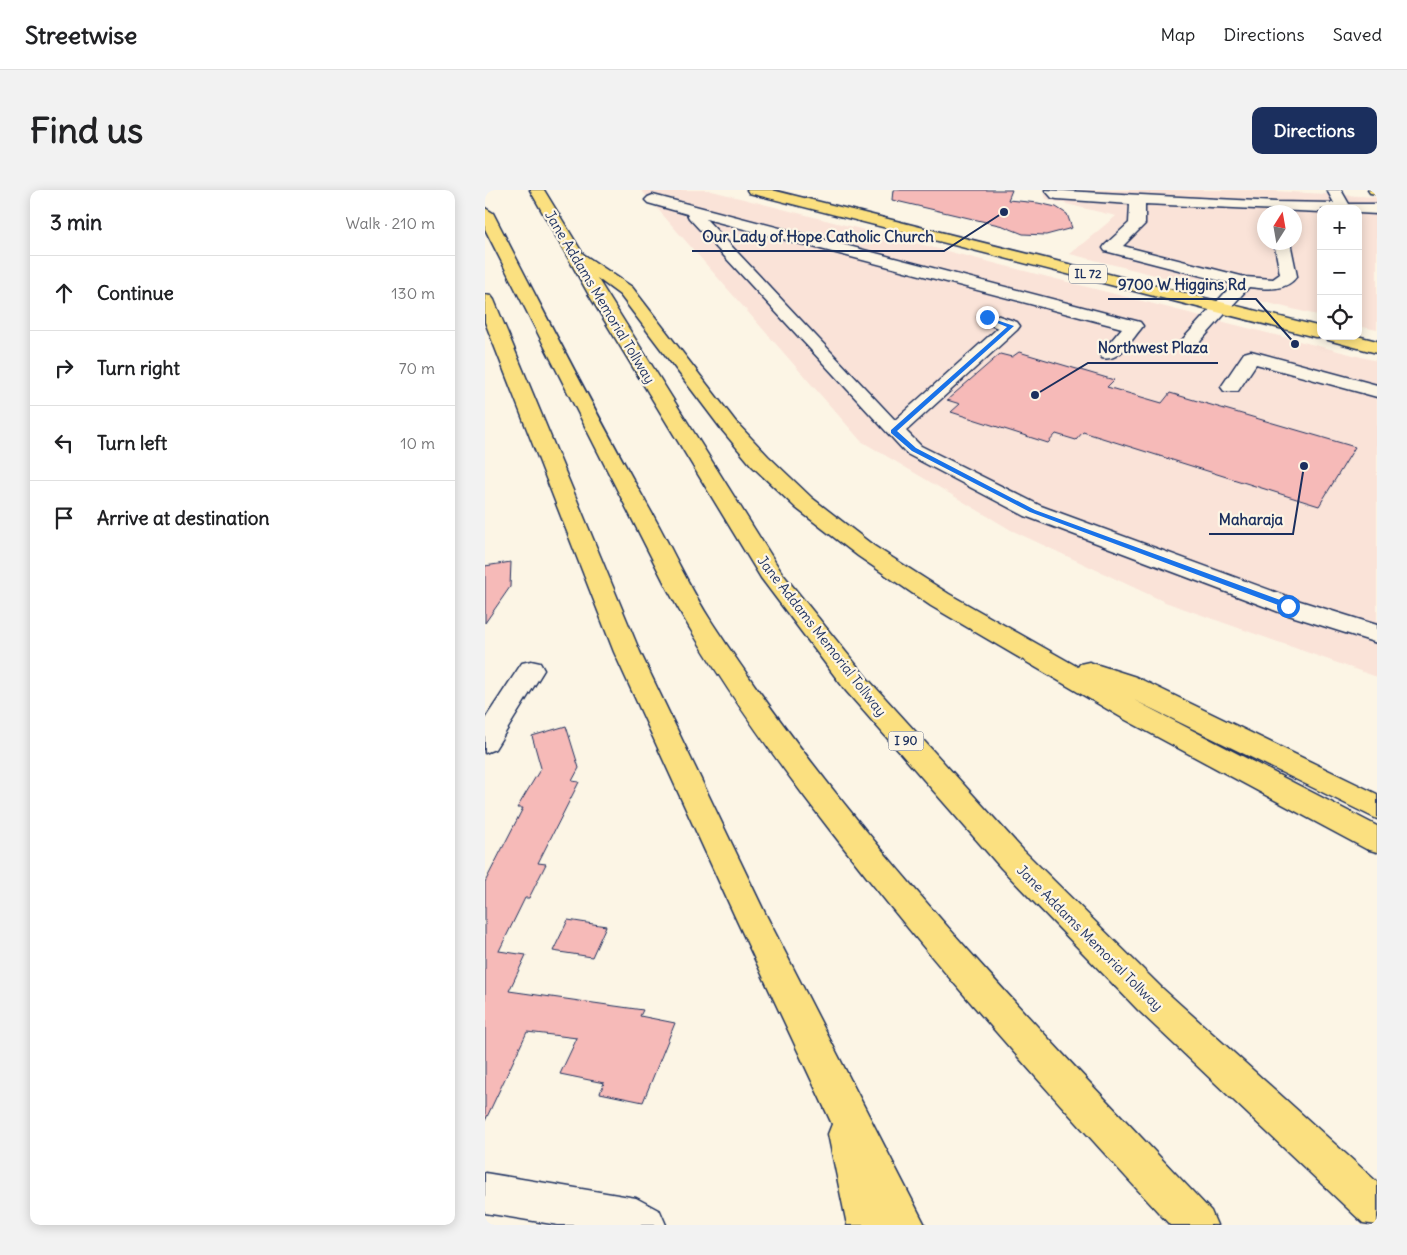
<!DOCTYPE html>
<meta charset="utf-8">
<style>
:root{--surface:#fff;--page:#f2f2f2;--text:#202124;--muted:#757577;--line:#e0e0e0;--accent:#1b2f5e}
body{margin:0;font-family:Delius,sans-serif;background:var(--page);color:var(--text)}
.controls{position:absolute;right:15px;top:15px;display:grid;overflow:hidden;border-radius:10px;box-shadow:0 2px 12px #0003}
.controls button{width:45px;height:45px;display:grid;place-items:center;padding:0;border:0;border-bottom:1px solid var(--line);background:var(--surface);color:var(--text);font:25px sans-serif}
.compass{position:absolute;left:772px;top:15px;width:45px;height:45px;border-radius:50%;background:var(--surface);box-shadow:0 2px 12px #0003;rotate:11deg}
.stop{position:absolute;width:15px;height:15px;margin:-11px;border:4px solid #1a73e8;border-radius:50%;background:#fff}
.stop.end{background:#1a73e8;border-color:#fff;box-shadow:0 1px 5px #0008}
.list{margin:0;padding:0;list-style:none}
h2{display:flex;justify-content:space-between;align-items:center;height:65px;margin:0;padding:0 20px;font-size:21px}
h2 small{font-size:16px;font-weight:400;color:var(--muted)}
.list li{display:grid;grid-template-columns:32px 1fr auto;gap:15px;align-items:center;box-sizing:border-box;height:75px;padding:0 20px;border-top:1px solid var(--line)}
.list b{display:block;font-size:19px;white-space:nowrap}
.list em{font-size:16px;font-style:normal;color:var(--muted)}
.icon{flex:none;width:28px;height:28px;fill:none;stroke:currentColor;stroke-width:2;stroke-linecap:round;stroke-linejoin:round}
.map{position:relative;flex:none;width:892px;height:1035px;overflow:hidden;border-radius:10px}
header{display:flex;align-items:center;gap:30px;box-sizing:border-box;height:70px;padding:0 25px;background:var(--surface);border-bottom:1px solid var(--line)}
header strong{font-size:24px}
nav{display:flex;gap:28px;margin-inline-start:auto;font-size:18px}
.intro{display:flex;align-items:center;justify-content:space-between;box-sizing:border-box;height:120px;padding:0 30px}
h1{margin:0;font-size:35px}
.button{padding:12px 22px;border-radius:10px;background:var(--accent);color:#fff;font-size:18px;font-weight:700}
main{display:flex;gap:30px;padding:0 30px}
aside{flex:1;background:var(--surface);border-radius:10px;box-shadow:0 2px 12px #0003}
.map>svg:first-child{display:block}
</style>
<header>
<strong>Streetwise</strong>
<nav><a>Map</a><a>Directions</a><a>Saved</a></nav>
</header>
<div class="intro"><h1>Find us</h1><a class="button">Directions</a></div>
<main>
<aside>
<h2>3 min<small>Walk · 210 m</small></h2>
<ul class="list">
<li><svg class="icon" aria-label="ahead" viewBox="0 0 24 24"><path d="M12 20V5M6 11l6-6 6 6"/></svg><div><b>Continue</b></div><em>130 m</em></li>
<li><svg class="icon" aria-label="right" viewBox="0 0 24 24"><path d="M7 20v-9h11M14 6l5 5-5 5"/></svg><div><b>Turn right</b></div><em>70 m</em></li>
<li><svg class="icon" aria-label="left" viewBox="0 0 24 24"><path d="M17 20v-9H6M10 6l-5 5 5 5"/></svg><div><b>Turn left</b></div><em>10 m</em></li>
<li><svg class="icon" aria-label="arrive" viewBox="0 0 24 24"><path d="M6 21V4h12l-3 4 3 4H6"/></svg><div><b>Arrive at destination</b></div></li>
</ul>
</aside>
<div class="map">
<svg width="892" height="1035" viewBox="0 0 892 1035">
<rect width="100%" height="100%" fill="#fcf5e5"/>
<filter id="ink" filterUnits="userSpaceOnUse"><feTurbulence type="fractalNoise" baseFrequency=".02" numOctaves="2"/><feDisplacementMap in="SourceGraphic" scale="10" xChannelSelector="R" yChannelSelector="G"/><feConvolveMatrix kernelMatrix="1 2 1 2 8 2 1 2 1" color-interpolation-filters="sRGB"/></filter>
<g filter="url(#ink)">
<path fill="#fae3d8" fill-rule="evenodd" d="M156,0h67l669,171v316l-212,-75 -154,-72 -150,-89z
M558,0h212l122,7v133l-19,-4v-117h-37v107l-251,-62 46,-38 -70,-17zM779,22h30v30h-30z"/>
<path fill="#f6bab8" stroke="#1b2f5e" d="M408,0h119l-4,10 30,3 18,4 11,7 5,14 -26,7 -23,-1 -20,-8 -111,-26z
M534,162l95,28 -7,7 55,16 8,-10 185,54 -36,59 -236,-74 -7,8 -20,-6 -8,9 -97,-31 9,-8 -13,-4 53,-46 12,3z
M26,372l-1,25 -25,36v-57z
M81,536l13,42 -7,13 7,1 -41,81 8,1 -17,34h-4l-26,53 27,4 -17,36 134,19 -3,6 35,7 -32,79 -43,-9 4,-10 -44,-9 17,-36 -50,-6 -42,89v-239l38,-74h-6l24,-40 -9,-32z
M83,730l38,6 -14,31 -39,-6z"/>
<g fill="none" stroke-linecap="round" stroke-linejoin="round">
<defs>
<path id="minor" d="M560,0l231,12 58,1 -7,-13h14l8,14h28v10l-19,-1v-4h-37v3l-176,-8v20l-22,22 122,31 28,2 7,-5 -6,-32h16l7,34c-11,16 -31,13 -48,11l-51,57h-14l-2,-4 51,-56 -128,-33 -2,-3 2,-3 24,-22 1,-19 -73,-5 -5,-1z
M168,5l487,127 3,4 -3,4c-10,12 -21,32 -38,28l-2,-4 22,-26 -416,-109 189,201 103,-92 -17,-7 -3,-4 3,-4 6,-1 30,10 3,4 -3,4 -111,101 15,15 120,60 256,94 80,25v18l-98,-31 -254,-96 -118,-62 -218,-236 -2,-4 -39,-11 -3,-3 3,-3z
M766,161l126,34v12l-121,-33 -18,27h-14l-3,-4 23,-34z
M46,471l9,2 4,7 -49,79 -10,4v-34l37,-56z
M0,983l151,25 24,13 6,14h-108l-73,-12z"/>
<path id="major" d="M262,0h25l549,137v9h36l20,5v12l-49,-13 -1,-3h-12l-566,-144z
M883,0h9v4l-7,-1z"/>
<path id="highway" d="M45,0h14l39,64 49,33 104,135 32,34 44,42 62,48 75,48 129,73 2,-3 9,-2 47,15 241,117v25l-243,-119 243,126v26l-11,-3 -242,-130 -193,-113 -73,-50 -62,-48 -44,-42 -30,-36 -102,-135 -23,-17 185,295 84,104 157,173 139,138 215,194v43l-14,-2 -225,-213 -137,-142 -155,-177 -85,-113 -172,-283z
M0,18l8,5c52,101 104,203 160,302 20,36 37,74 60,109 141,215 322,401 498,587l6,14h-47c-118,-128 -234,-257 -340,-395 -59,-76 -116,-156 -162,-240l-183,-361z
M0,105l6,1 3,4 146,352 125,261 160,312h-78l-19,-91 4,-10 -95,-203 -123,-269 -129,-330z"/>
</defs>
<use href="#minor" stroke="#1b2f5e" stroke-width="3"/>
<use href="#major" stroke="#1b2f5e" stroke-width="3"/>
<use href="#highway" stroke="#1b2f5e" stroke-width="3"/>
<use href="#minor" fill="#fcf5e5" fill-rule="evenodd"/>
<use href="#major" fill="#fbe080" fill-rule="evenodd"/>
<use href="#highway" fill="#fbe080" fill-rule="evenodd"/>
</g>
</g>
<path fill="#1a73e8" d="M500,126l29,10 -117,105 19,17 119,62 256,94v4h-5l-256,-96 -118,-61 -21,-18v-3l116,-103 -22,-9z"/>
<g text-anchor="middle" stroke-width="4.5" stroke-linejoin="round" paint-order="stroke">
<g fill="#fcf5e5" stroke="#5e6a86" stroke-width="1">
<rect x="584" y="74.5" width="38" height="19" rx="4"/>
<rect x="403.5" y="541.5" width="35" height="19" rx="4"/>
</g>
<g font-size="12" font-weight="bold" fill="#1b2f5e">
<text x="603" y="88">IL 72</text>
<text x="421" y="555">I 90</text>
</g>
<g font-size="14" fill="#1b2f5e" stroke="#fcf5e5">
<text transform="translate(115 107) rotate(59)" y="5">Jane Addams Memorial Tollway</text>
<text transform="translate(337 446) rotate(52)" y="5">Jane Addams Memorial Tollway</text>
<text transform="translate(605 748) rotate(45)" y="5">Jane Addams Memorial Tollway</text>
</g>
</g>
<path fill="none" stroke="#1b2f5e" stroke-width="2" d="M519 22L459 61H207M810 154L771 109H623M550 205L603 173H733M819 276L808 344H724"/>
<g fill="#1b2f5e" stroke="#fcf5e5" stroke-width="2">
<circle cx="519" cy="22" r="5"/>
<circle cx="810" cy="154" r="5"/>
<circle cx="550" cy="205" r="5"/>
<circle cx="819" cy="276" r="5"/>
</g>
<g font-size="15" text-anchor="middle" font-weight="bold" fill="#1b2f5e" stroke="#fcf5e5" stroke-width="4.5" stroke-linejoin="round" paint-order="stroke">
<text x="333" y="52">Our Lady of Hope Catholic Church</text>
<text x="697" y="100">9700 W Higgins Rd</text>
<text x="668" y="163">Northwest Plaza</text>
<text x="766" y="335">Maharaja</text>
</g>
</svg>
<div class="controls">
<button>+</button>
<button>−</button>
<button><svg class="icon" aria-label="locate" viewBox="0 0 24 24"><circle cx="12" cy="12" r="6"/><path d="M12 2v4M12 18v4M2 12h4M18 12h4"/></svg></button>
</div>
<svg class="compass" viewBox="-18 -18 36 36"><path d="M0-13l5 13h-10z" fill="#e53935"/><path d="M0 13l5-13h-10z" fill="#757577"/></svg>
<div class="stop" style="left:803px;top:416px"></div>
<div class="stop end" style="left:502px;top:127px"></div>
</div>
</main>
